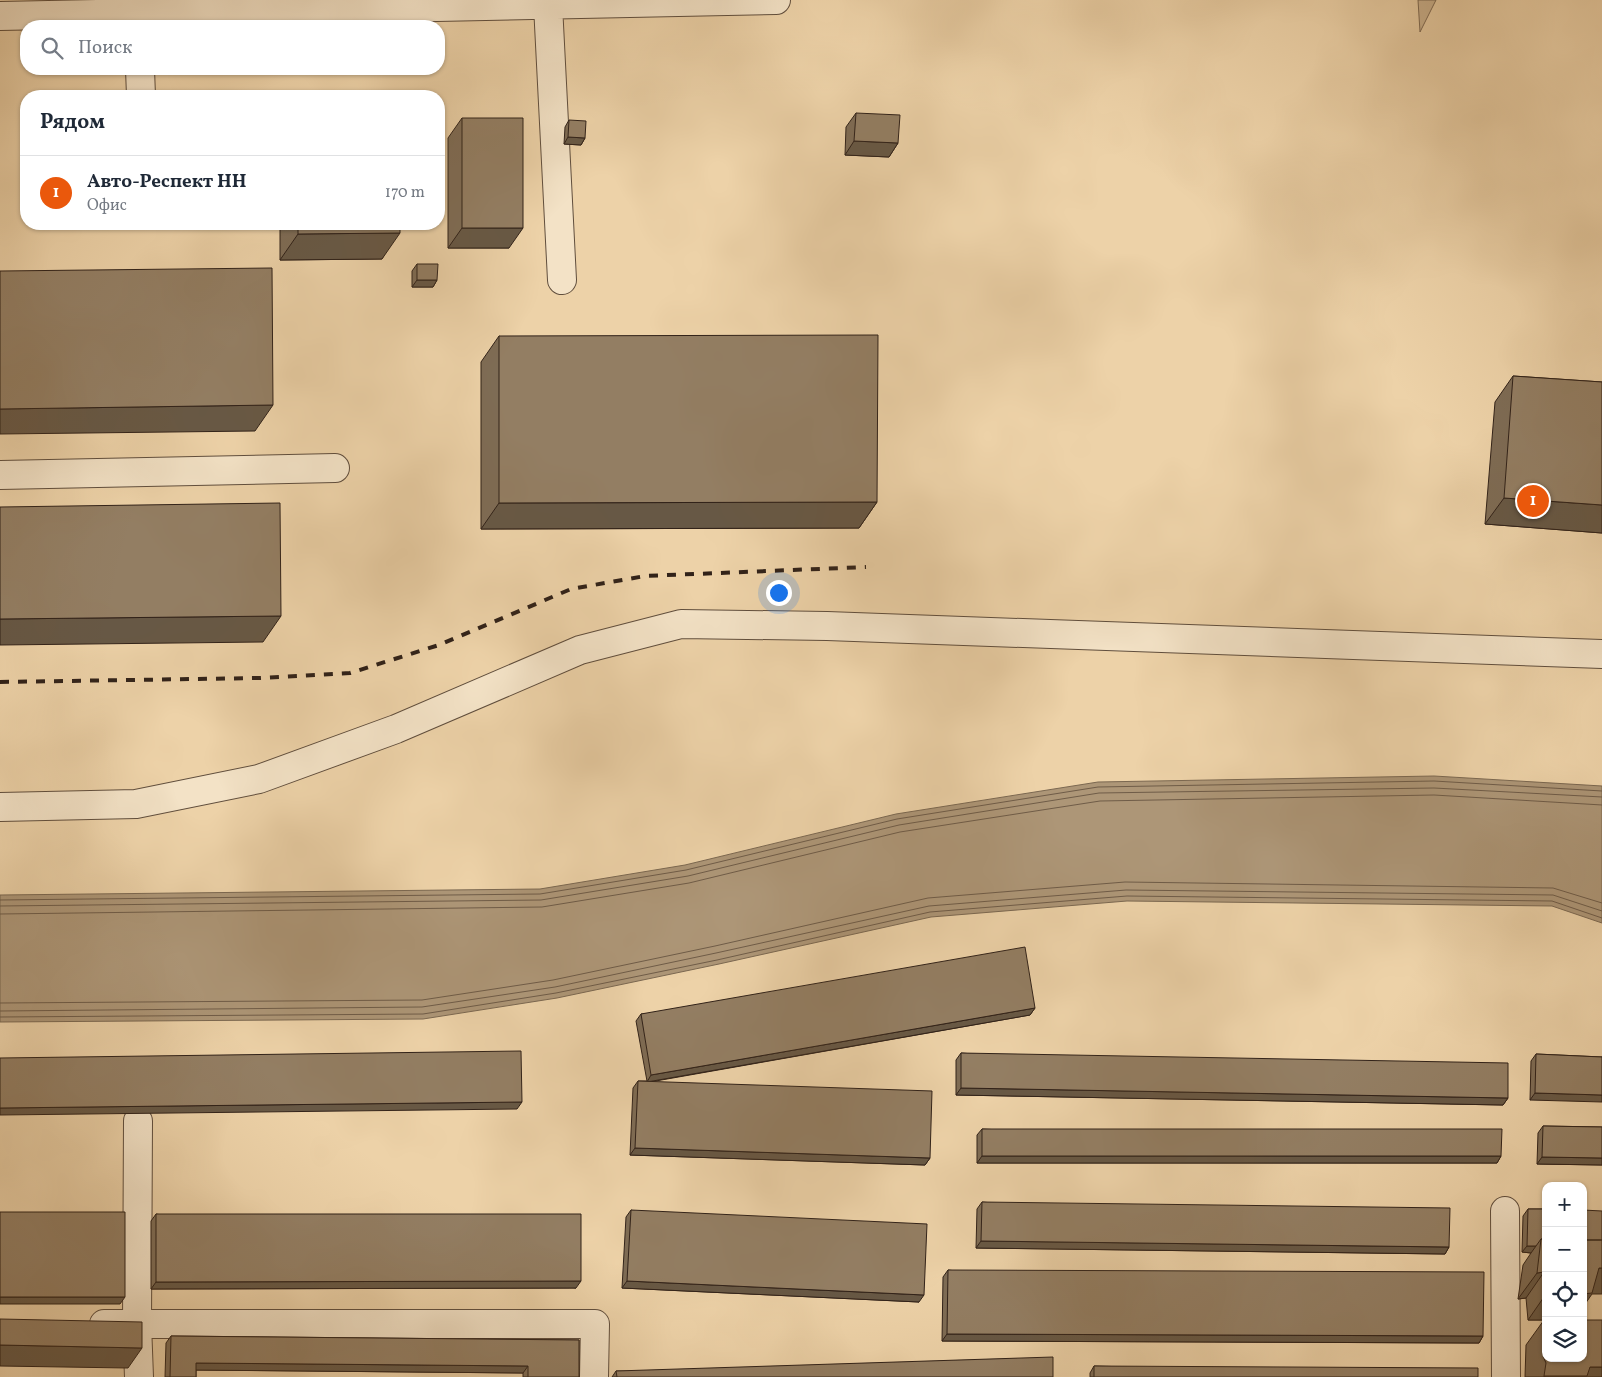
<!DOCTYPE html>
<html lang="ru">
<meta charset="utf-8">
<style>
:root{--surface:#fff;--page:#f6f6f7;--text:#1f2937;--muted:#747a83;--line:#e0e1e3;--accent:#ea580c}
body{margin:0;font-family:Vollkorn,serif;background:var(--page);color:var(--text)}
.controls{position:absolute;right:15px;bottom:15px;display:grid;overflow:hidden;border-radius:10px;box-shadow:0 1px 4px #0004}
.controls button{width:45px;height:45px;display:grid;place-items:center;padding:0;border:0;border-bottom:1px solid var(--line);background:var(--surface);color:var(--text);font:25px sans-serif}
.you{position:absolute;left:778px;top:592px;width:18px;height:18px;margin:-12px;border:4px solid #fff;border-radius:50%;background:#1a73e8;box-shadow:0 0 0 8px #1a73e833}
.badge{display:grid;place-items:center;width:32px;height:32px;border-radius:50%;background:var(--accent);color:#fff;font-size:16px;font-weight:700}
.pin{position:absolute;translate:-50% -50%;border:2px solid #fff;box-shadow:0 1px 5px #0006}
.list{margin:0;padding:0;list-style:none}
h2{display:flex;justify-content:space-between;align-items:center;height:65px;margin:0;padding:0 20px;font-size:21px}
h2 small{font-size:16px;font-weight:400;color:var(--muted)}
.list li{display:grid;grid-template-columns:32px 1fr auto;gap:15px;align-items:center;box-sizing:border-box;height:75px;padding:0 20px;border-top:1px solid var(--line)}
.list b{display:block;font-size:19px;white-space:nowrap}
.list p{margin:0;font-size:16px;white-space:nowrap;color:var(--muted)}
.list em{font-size:16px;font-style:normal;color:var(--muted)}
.icon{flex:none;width:28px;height:28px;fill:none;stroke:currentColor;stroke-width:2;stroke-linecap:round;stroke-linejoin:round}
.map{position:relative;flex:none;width:1602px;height:1377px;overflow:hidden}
.search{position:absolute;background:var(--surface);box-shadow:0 1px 4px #0004;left:20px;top:20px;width:425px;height:55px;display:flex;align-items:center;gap:12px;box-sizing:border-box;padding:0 18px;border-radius:20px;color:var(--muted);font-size:19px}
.panel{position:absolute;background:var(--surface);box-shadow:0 1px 4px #0004;left:20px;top:90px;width:425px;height:140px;border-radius:20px}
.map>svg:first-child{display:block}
</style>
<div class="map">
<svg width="1602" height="1377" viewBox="0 0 1602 1377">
<rect width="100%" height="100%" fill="#edd2a8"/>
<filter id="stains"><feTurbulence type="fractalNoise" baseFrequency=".004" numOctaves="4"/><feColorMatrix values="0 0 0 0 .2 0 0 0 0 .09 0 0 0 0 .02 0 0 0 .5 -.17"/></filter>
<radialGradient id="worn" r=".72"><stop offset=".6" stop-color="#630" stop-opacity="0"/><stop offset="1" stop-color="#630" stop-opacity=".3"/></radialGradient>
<path fill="#cdb490" stroke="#7f6b54" d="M1418,0h18l-16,32z"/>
<path fill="#ad9677" stroke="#7b6851" d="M1434,776l168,10v137l-50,-17 -425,-5 -196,16 -212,47 -162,34 -134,21 -423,3v-127l540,-6 145,-24 211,-51 202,-32z"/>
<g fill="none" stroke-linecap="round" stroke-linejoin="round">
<path stroke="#6f5c48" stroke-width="1" d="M0,900l540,-6 146,-24 211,-51 201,-32 336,-6 168,10
M0,906l541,-6 147,-24 211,-51 200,-32 335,-5 168,9
M0,914l542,-7 147,-24 211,-51 200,-31 334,-6 168,10
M0,1003l422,-3 131,-20 162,-34 213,-48 197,-16 428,6 49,15
M0,1011l422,-4 133,-20 161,-34 213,-47 197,-16 427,5 49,16
M0,1017l423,-3 133,-21 161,-33 213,-48 197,-16 425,5 50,17"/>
<defs>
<path id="minor" d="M548,5l14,275
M0,16l776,-16
M140,69l1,27
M0,475l335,-7
M0,807l136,-3 123,-25 137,-50 184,-79 101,-26 146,2 775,28
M138,1121l-1,203 2,53
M1505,1211l1,166
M104,1324h491l-1,53"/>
</defs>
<use href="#minor" stroke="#604e3d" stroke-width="30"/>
<use href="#minor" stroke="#f3e2c6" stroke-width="28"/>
<path stroke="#312219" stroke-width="4" stroke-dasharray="9 9" stroke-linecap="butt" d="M0,682l260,-4 90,-5 89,-28 132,-56 74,-13 221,-9"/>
</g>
<path fill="#7e6c55" stroke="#312219" d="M856,113l42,30 -9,14 -44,-2 1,-28z
M462,118l47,130h-61v-110z
M569,120l16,18 -4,7 -17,-1 1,-17z
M280,224h120l-18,35 -102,1z
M417,264l20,16 -4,7h-21v-16z
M499,336l378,166 -18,26 -378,1v-167z
M1513,376l89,6v151l-117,-9 10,-122z
M1035,1008l-5,7 -380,67 280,76 -5,7 -295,-10 3,-67 5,-7h9l-11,-60 5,-7z
M961,1053l547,45 -5,7 -547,-10v-35z
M1536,1054l66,3 -72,43 1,-39z
M1543,1126l59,1v38l-65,-1 1,-31z
M982,1129l519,27 -4,7h-520v-28z
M982,1202l467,45 -4,7 -469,-6 1,-39z
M1528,1209h18v149l56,19h-77l1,-32 18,-25h-16l-2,-22 -8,1 5,-34 8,-12 -9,-1 1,-36z
M631,1210l288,92 -297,-14 4,-71z
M156,1214l420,74 -425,1v-68z
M948,1270l535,66 -4,7 -537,-2 1,-64z
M171,1336l408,4v37h-56v-4l-327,-3v7h-31l1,-34z
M1094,1366l384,11h-388v-4z
M616,1371l437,6h-441z"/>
<path fill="#675845" stroke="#312219" d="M568,137l17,1 -4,7 -17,-1z
M854,141l44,2 -9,14 -44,-2z
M462,228h61l-14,20h-61z
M400,233l-18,26 -102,1 18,-26z
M417,280h20l-4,7h-21z
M273,405l-18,26 -255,3v-25z
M1504,498l98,7v28l-117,-9z
M877,502l-18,26 -378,1 18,-26z
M281,616l-18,26 -263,3v-26z
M1035,1008l-5,7 -383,67 4,-7z
M961,1088l547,10 -5,7 -547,-10z
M1535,1093l67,2v7l-72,-2z
M522,1102l-5,7 -517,6v-7z
M635,1148l295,10 -5,7 -295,-10z
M982,1156h519l-4,7h-520z
M1542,1157l60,1v7l-65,-1z
M981,1241l468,6 -4,7 -469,-6z
M1527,1246h9l-5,7 -9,-1z
M1599,1268h3v26h-10l-9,13v-18z
M1544,1272l-18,26 -8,1 19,-26z
M581,1281l-5,7 -425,1 5,-7z
M627,1281l297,14 -5,7 -297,-14z
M1546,1294v26h-18z
M0,1297h125l-5,7h-120z
M947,1334l536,2 -4,7 -537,-2z
M0,1345l142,3 -14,20 -128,-2z
M196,1363l332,3 -5,7 -332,-3z
M1590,1367h12v10h-58v-1z"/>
<path fill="#937e63" stroke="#312219" d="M856,113l44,2 -2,28 -44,-2z
M462,118h61v110h-61z
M569,120l17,1 -1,17 -17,-1z
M298,224h102v9l-102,1z
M417,264h21l-1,16h-20z
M272,268l1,137 -273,4v-138z
M878,335l-1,167 -378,1v-167z
M1513,376l89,6v123l-98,-7z
M280,503l1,113 -281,3v-112z
M1025,947l10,61 -384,67 -10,-61z
M521,1051l1,51 -522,6v-50z
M961,1053l547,10v35l-547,-10z
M1536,1054l66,3v38l-67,-2z
M638,1081l294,10 -2,67 -295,-10z
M1543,1126l59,1v31l-60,-1z
M982,1129h520l-1,27h-519z
M982,1202l468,6 -1,39 -468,-6z
M1528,1209h18v30h-5l-5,7h-9z
M631,1210l296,14 -3,71 -297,-14z
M1583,1210l19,1v29h-19z
M0,1212h125v85h-125z
M156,1214h425v67l-425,1z
M1541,1239h5v48l-2,-15 -7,1z
M1583,1240h19v28h-3l-7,25 -9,1z
M948,1270l536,2 -1,64 -536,-2z
M0,1319l142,3v26l-142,-3z
M1544,1319h2v39h37v-38h19v47h-12l-3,9h-43l2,-13 -3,-7z
M171,1336l408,4v37h-51v-11l-332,-3v14h-26z
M1053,1357v20h-436l-1,-6z
M1094,1366l384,2v9h-384z"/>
<rect width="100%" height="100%" filter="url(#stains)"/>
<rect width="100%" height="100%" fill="url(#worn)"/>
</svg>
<div class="controls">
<button>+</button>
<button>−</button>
<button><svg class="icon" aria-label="locate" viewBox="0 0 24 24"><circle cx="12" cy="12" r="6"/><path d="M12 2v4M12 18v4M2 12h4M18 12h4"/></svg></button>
<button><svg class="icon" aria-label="layers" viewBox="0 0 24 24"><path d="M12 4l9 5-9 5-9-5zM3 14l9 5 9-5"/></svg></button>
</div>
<div class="you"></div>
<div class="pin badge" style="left:1533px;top:501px">1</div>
<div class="search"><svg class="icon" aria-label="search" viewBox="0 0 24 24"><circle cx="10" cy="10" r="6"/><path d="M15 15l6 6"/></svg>Поиск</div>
<section class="panel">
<h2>Рядом<small></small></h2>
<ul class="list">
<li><span class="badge">1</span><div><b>Авто-Респект НН</b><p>Офис</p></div><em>170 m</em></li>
</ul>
</section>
</div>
